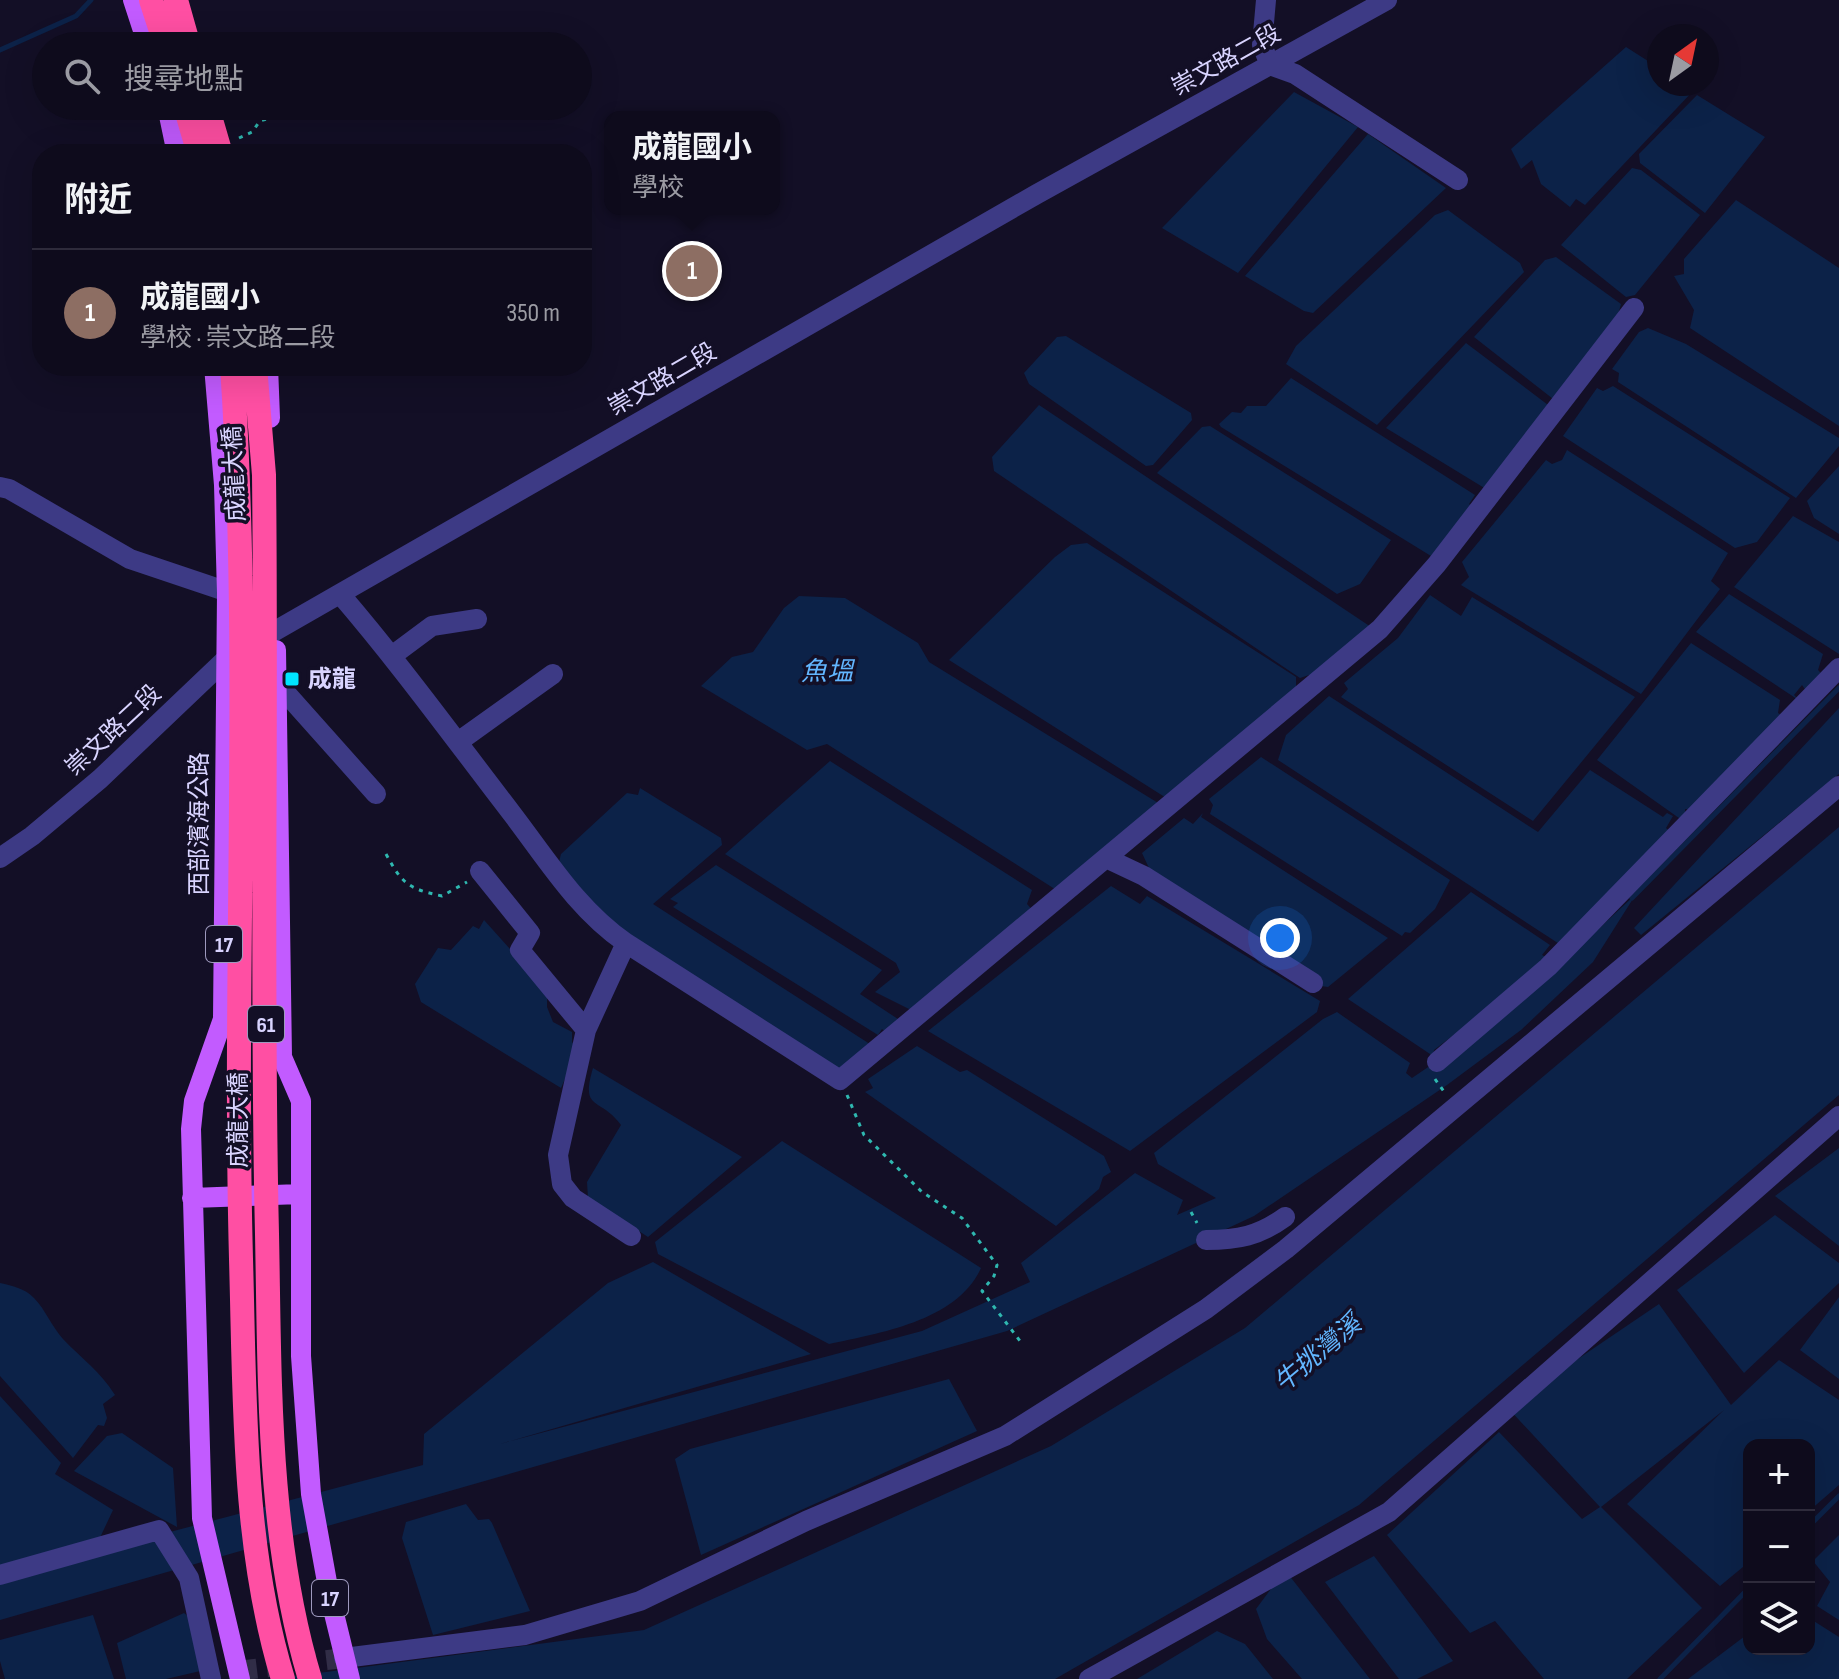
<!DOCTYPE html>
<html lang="zh-TW">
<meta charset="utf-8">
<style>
:root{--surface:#0e0b1c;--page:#1c1929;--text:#f1f3f6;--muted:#9b9ba3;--line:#2e2b3b;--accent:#00e5ff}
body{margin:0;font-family:"Sofia Sans Condensed","Noto Sans TC",sans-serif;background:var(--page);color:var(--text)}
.controls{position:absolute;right:24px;bottom:24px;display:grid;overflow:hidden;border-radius:16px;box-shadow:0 8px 32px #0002}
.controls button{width:72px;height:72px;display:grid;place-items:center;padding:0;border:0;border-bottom:2px solid var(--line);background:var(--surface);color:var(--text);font:40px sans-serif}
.compass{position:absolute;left:1647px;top:24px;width:72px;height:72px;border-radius:50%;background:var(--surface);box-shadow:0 8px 32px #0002;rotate:33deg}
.you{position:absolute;left:1280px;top:938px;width:28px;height:28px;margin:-20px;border:6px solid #fff;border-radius:50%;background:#1a73e8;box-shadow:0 0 0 12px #1a73e833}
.badge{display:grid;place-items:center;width:52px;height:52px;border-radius:50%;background:var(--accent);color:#fff;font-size:26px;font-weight:700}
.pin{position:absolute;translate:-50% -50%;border:4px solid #fff;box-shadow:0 2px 8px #0006}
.popup{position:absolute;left:604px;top:111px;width:176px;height:104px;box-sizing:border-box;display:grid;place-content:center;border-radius:16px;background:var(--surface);filter:drop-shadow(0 2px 6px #0005);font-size:26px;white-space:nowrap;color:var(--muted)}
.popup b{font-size:30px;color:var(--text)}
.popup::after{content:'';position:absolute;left:50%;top:100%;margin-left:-16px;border:16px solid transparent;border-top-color:var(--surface)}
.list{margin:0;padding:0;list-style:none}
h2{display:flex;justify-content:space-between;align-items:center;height:104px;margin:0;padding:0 32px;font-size:34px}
h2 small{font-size:26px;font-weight:400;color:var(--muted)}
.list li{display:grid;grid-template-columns:52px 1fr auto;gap:24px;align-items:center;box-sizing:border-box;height:128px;padding:0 32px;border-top:2px solid var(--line)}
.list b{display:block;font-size:30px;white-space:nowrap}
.list p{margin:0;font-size:26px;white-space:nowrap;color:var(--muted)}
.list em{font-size:26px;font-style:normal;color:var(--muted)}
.icon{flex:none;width:44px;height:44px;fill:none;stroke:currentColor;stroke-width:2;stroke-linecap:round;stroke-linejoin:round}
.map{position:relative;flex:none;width:1839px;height:1679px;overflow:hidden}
.search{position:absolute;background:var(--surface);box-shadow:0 8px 32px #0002;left:32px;top:32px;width:560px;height:88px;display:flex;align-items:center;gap:20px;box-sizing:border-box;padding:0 28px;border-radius:44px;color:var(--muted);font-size:30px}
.panel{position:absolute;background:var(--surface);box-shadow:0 8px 32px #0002;left:32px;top:144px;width:560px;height:232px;border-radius:32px}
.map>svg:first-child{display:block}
</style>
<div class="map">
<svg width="1839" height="1679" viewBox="0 0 1839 1679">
<rect width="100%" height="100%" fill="#130f26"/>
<path fill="#0c2248" d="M1626,47l33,21v16h25l10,6 -109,115 -9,-6 -6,8 -29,-23 -9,-24 -11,9 -10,-20z
M1294,92l64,35 -120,146 -76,-45z
M1697,95l68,42 -60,76 -65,-50 -1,-9z
M1368,134l78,54 -133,125 -9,-2 -59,-35z
M1632,168l9,2 59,45 -65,80 -9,2 -65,-52z
M1736,200l103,68v158l-149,-98 4,-18 -20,-34 10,-2v-15z
M1448,210l72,53 4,9 -147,153 -91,-61 10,-18 139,-131z
M1556,257l65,47 -3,11 -61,87 -83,-65 71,-77z
M1648,328l38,16 153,94v8l-43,52 -178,-116 1,-9 -7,-4 27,-37z
M1066,336l125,77 1,7 -39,45 -7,1 -117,-82 -5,-11 33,-36z
M1466,343l86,65 -66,81 -100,-61z
M1291,378l184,117 -6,9 5,3 -43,49 -210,-129 -2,-3 13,-12 9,1 6,-7h19z
M1613,386l177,112 -33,44 -22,6 -172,-112 34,-48 6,3z
M1039,405l332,222 -53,51 -9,-3 -9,3 -306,-207 -2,-14z
M1210,426l181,114 -31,44 -23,10 -180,-121 45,-46z
M1567,450l161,103 -17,28 9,8 -79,105 -180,-109 8,-8 -7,-15 84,-102 6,4 10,-4z
M1839,466v68l-25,-16 -7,-17z
M1793,516l46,26v112l-105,-67z
M1087,543l209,134v18l-125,106 -222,-141 106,-103 16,-12z
M1729,594l94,60 -5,16 6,6 -15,19 -7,-10 -8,10 6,6 -104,-69z
M1430,595l31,21 11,-19 163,100 -102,124 -192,-124 7,-8 -4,-6 54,-45z
M799,596l46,2 73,45 11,19 234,144 -102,87 -234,-149 -20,6 -106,-64 31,-29 21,-5 31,-44z
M1691,643l89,57 -2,13 7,4 -85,94 -15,-2 1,14 -89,-63z
M1329,696l209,136 52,-62 73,47 4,-4 6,3 -7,12 8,7 -107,114 -289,-189 8,-25z
M1839,708v66l-198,161 -7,-7z
M1261,757l189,123 -15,29 -25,24 -5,-1 -3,4 -192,-122 3,-9 -4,-6z
M830,761l202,129 -5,14 11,12 -119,98 -44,-22 25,-20 -4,-9 -171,-109z
M640,788l81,50 1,7 -69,59 223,144 -34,31 -233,-152 -51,-61 3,-12 66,-61 11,2z
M1203,813l-2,4 187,121 -60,49 -7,-1 -166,-105 -13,-28 42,-35 9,6z
M1839,827v268l-480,410 -304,174h-782l371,-49 407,-184 194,-118z
M716,865l166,105 -22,24 44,29 -12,14 -10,-8 -4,6 -205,-128 5,-4 -8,-4z
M1111,886l29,18 7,-8 173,105 -3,11 -187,139 -202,-120z
M1471,892l79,53 -8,10 10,5 -118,90 -1,6 -85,-57z
M1636,894l-43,68 -72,68 -74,55 -193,131 -247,115 -1007,289v-43l423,-112 1,-31 184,-151 45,-21 158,92 -311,90 422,-113 108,-49 -9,-19 114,-90 48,27 -6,15 39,-17 -58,-34 -4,-11 169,-134 14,-7 73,51 -4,10 6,5 96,-65z
M484,920l63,70v17l6,15 19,10v10l6,7 -17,39 -140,-86 -6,-18 23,-36 13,2 22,-24 6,3z
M917,1046l43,26 7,-2 137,86 7,16 -8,5 -4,12 -43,37 -191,-134 8,-4 -5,-9z
M593,1068l149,89 -94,80 -60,-39 -1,-16 34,-57c-21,-29 -41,-13 -28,-57z
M782,1141l199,127c-24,53 -101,65 -152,76l-171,-90 -3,-12z
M1839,1148v98l-64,-50z
M1775,1215l64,48v20l-95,90 -67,-83z
M0,1283c13,3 24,5 34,15 11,11 18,29 29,41 19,20 37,32 52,56l-12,9 4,14 -3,8 -6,-1 -25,33 -73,-82z
M1839,1297v82l-39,-29z
M1659,1304l72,101 48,-45 60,40v85l-30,26v-66h-60v117l-29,24 -93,-82 97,-94 -123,97 101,101 -75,71h-83l-49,-58 -25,12 -83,-98 112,-103 83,87 18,-12 -93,-100z
M949,1379l28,52 -276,124 -26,-96 15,-10z
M0,1396l61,67 -6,11 58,36 -16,34 -97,31z
M122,1433l51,35 4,59 -103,-56 33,-35z
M466,1504l12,16 11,-1 3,4 38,88 -97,24 -31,-97 4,-16z
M1839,1535v85l-22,-14 13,-24 -17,-21z
M1374,1556l79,105 -36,18h-18l-74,-97z
M1285,1570l85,109h-68l-35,-40 -11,-30z
M184,1613l5,4 20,52 -43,10h-40l-9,-36z
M93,1615l21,64h-109l-5,-18v-21z
M1809,1618l30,19v42h-151l61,-46v16h60z
M1217,1631l28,13 28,35h-136z"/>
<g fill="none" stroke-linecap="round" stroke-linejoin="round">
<path stroke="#0c2248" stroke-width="5" d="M0,50l76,-34 15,-16
M1632,898l207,-210
M1809,1526l30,-30
M1660,1679l89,-91"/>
<path stroke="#312d47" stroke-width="20" stroke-dasharray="20 10" stroke-linecap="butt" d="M237,1671l107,-13"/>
<path stroke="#2fb8b0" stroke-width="3" stroke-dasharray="4 6" stroke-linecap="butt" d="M239,138l13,-6 8,-11 21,-6 9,-9
M386,854c16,30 23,35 56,42l25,-14
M1435,1079l10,14
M847,1095l17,40 58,57 40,26 35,47 -3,11 -12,15 38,50
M1191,1212l6,11"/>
<path stroke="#3d3a85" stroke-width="20" d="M1266,0l-4,45 8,20 25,9 163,106
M0,487l9,2 121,70 113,38
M340,594c61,71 116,147 173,221 35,46 65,95 113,128l-40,87 -28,125 4,29 11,14 58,38
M393,655l39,-29 45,-7
M277,683l99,111
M458,742l95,-68
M0,858l32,-22 68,-57 126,-120 811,-465 350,-194
M1108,859l36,17 169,107
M480,871l50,62 -10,17 66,80
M626,943l214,137 540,-451 57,-65 197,-256
M1437,1062l111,-95 291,-299
M1206,1240c32,0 53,-4 79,-23
M0,1575l159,-45 30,48 22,101
M344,1658l181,-23 115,-34 166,-80 199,-85 201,-127 80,-60 553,-463
M1089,1679l300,-167 450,-396"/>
<path stroke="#c25bff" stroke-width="20" d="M133,0l15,46
M167,106l10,48
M214,366l10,119 3,108 -4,426 -29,82 -3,28 11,389 38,161
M268,366l2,52
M276,650l6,407 19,44v255l10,138 18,99 21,86
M192,1198l108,-4"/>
<path stroke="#ff4fa3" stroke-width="24" d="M151,0l15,46
M176,0l13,46
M185,106l14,48
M207,106l14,48
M232,366c20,298 1,595 9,893 4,139 1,286 42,420
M255,366l9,109c3,253 -3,506 3,759 3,147 0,302 43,445"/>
</g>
<rect fill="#00e5ff" stroke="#130f26" stroke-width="3" x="284" y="671" width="16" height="16" rx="4"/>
<g text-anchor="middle" stroke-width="7" stroke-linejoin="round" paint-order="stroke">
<g fill="#130f26" stroke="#9e99be" stroke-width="2">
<rect x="206" y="926" width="36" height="36" rx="6"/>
<rect x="248" y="1006" width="36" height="36" rx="6"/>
<rect x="312" y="1580" width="36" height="36" rx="6"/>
</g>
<g font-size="22" font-weight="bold" fill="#d9d4ff">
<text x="224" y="952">17</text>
<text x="266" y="1032">61</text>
<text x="330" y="1606">17</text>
</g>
<g font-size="24" fill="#d9d4ff" stroke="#130f26">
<text transform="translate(1226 60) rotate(-29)" y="8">崇文路二段</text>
<text transform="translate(662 379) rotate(-30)" y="8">崇文路二段</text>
<text transform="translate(234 474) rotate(-93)" y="8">成龍大橋</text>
<text transform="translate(113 730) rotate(-43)" y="8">崇文路二段</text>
<text transform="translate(199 824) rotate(-90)" y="8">西部濱海公路</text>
<text transform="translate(238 1120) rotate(-90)" y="8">成龍大橋</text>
</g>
<g font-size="24" font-weight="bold" fill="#d9d4ff" stroke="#130f26" text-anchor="start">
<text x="308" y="687">成龍</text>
</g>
<g font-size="26" font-style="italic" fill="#62b6ff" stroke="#130f26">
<text x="827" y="680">魚塭</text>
<text transform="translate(1317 1353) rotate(-40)" y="9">牛挑灣溪</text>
</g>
</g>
</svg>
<div class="controls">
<button>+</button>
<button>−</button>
<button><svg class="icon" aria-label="layers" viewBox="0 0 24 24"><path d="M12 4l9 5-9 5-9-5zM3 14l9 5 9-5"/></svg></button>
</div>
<svg class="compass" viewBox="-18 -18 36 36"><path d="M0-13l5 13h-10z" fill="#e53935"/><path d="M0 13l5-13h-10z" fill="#9b9ba3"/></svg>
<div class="you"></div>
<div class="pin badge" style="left:692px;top:271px;background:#8d6e63">1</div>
<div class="popup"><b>成龍國小</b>學校</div>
<div class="search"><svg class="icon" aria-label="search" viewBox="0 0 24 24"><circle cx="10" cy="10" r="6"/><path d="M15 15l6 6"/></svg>搜尋地點</div>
<section class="panel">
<h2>附近<small></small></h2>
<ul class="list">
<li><span class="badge" style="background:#8d6e63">1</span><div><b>成龍國小</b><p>學校 · 崇文路二段</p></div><em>350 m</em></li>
</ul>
</section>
</div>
